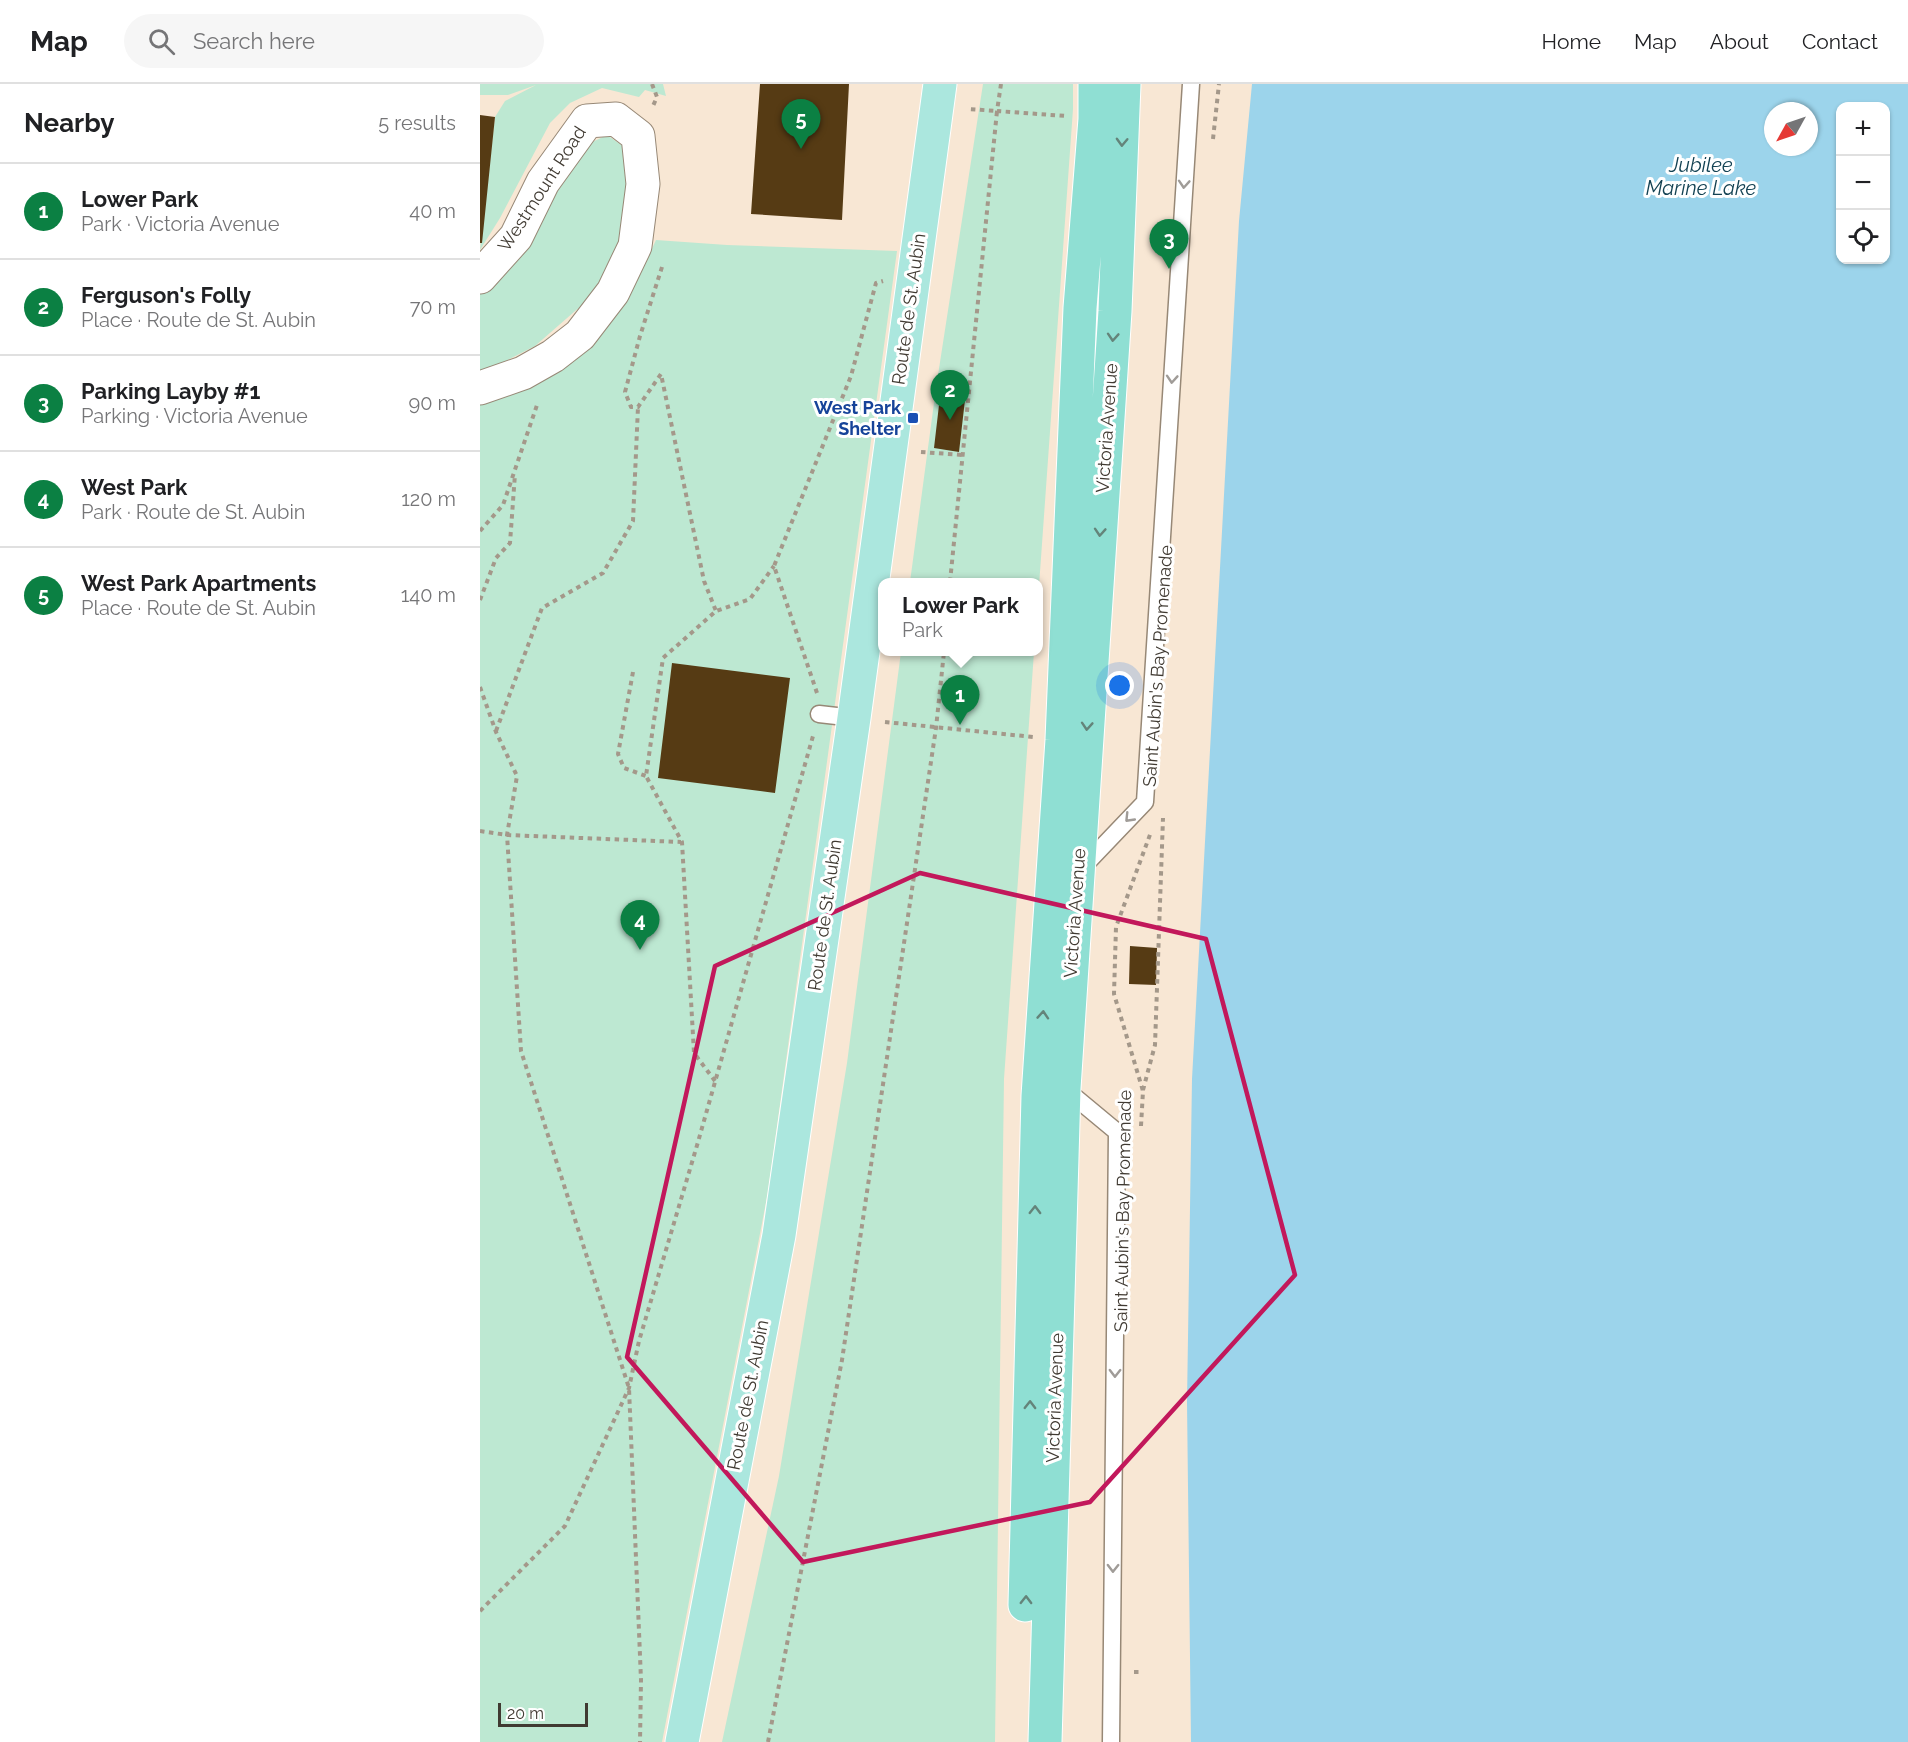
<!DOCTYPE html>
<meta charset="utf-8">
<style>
:root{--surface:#fff;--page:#f6f6f6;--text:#202124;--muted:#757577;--line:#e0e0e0;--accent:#0b8043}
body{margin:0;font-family:Raleway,sans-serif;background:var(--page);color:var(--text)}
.controls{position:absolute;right:18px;top:18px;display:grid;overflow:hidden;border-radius:12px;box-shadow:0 2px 4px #0004}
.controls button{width:54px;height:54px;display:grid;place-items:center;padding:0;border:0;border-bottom:2px solid var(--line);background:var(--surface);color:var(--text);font:30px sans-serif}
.compass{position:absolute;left:1284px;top:18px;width:54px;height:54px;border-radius:50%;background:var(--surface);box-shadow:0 2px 4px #0004;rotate:230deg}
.scale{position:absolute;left:18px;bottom:15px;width:90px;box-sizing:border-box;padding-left:6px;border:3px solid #403a32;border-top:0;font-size:16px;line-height:21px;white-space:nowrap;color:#403a32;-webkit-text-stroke:4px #fff;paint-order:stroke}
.you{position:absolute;left:640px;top:602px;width:21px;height:21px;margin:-15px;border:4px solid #fff;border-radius:50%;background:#1a73e8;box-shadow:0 0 0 9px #1a73e833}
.badge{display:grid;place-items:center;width:39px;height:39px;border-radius:50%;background:var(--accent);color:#fff;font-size:20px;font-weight:700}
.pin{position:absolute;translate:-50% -50px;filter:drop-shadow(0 2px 3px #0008)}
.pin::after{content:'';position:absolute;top:32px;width:21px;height:18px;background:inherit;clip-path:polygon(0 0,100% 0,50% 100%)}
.popup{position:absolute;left:398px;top:494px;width:165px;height:78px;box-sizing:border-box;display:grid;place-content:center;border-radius:12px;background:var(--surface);filter:drop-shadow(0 2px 4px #0005);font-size:20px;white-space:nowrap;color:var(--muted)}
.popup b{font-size:22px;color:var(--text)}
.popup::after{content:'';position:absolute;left:50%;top:100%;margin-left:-12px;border:12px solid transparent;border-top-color:var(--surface)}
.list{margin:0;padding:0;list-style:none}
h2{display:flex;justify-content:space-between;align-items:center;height:78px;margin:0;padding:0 24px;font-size:26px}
h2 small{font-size:20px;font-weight:400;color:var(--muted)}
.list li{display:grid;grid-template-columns:39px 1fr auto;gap:18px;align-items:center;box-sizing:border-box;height:96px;padding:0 24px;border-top:2px solid var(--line)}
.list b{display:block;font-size:22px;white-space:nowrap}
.list p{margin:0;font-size:20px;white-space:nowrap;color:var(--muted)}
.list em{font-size:20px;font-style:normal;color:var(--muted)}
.icon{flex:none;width:33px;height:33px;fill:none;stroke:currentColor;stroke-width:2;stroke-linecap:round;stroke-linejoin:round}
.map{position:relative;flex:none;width:1428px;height:1658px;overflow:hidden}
header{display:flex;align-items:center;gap:36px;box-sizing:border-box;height:84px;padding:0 30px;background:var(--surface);border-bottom:2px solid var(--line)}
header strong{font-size:28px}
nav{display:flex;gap:33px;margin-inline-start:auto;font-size:21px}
.search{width:420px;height:54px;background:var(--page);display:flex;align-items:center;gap:15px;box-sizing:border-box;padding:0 21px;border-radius:33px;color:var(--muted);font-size:22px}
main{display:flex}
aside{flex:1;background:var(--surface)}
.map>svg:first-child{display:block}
</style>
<header>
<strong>Map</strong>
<div class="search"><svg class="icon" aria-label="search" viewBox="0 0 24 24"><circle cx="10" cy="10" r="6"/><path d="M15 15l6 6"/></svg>Search here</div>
<nav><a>Home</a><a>Map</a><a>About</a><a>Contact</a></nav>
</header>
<main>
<aside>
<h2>Nearby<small>5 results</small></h2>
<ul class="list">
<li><span class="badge">1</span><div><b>Lower Park</b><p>Park · Victoria Avenue</p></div><em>40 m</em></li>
<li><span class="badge">2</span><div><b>Ferguson's Folly</b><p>Place · Route de St. Aubin</p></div><em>70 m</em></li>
<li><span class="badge">3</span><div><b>Parking Layby #1</b><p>Parking · Victoria Avenue</p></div><em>90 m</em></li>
<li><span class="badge">4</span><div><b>West Park</b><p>Park · Route de St. Aubin</p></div><em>120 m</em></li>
<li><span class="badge">5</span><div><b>West Park Apartments</b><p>Place · Route de St. Aubin</p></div><em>140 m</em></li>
</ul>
</aside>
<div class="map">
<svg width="1428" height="1658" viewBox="0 0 1428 1658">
<rect width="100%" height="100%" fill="#f8e7d4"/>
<path fill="#bde8d2" d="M0,0h183l3,12 -21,-6 -6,7 -37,-9 -32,15 -20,20 -50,95 -20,32 15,-133 10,-16 31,-16 -28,10h-28z
M503,0h90v25l-35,491v-18h-128l26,-194z
M127,51l16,11 9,28 -11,62 -10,32 -29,37 -47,41 -43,22 -12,3v-77l30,-31 72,-116z
M176,156l71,5 170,6 -129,941 -106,550h-182v-1339l102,-51 54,-69z
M421,568h133l-30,427 -9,663h-273l57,-266 68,-413z"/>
<path fill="#9cd4eb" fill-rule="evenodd" d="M772,0h656v1658h-717l-4,-340 5,-323 47,-858zM1360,22h46v154h-46zM1293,27h36v36h-36z"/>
<path fill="#563b14" d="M280,0h89l-7,136 -91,-6z
M0,31l15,2 -13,126h-2z
M461,304l25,3 -7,61 -25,-4z
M192,579l118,15 -15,115 -117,-15z
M650,862l27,2 -1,37 -27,-1z"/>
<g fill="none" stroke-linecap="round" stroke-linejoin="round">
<defs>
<path id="service" d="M339,630l35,4
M601,785l64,-67 46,-718
M584,1004l53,44 -6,610"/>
<path id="minor" d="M0,193l36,-40 27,-55 44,-61 29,-2 22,17 5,48 -8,62 -22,46 -33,43 -27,21 -30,17 -43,15"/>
<path id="primary" d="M202,1658l97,-507 75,-517 86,-634"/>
<path id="trunk" d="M545,1521l13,-509 24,-356 18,-432 15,-189v-35
M565,1658l19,-654 51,-777 9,-227"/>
</defs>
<use href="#service" stroke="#978876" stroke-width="19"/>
<use href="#minor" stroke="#978876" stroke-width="35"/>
<use href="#primary" stroke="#fff" stroke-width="35"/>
<use href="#trunk" stroke="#fff" stroke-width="35"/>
<path stroke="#a4988a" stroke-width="4" stroke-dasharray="4.5 4.5" stroke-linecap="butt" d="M172,0l5,13 -5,11
M521,0l-4,27 69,5
M733,55l6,-55
M182,183l-22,69 -15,56 6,15h7l23,-33 43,207 12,30
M451,303l10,1 28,-1
M441,368l42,3
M0,447l23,-26 35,-103
M470,498l47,-471 -29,-2
M0,516l16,-42 14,-15 5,-69
M153,588l-15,82 6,14 22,8
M0,603l16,45 21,44 -10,59 14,216 108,337 12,292 -1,62
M337,609l-43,-127 77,-190 25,-93 7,-2
M405,638l148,15
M16,647l46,-123 61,-35 30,-52 5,-114
M0,747l27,4 174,7
M235,997l-21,-28 -12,-211 -36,-66 17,-118 53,-47 34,-12 24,-33
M663,1006l12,-45 8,-227
M661,1042l2,-35 -29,-97 2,-67 35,-95
M0,1527l85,-85 64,-138 10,-47 59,-199 115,-406
M654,1588h9
M288,1658l74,-382 94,-632 8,-76"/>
<use href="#service" stroke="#fff" stroke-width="16"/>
<use href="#minor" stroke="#fff" stroke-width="33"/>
<use href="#primary" stroke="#abe7de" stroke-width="33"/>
<use href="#trunk" stroke="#8fdfd3" stroke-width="33"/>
</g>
<defs><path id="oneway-chevron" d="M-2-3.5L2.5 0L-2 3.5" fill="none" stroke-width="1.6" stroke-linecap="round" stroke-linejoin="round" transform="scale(1.5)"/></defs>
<g stroke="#64847a">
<use href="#oneway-chevron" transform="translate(642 58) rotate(92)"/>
<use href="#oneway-chevron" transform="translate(633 253) rotate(94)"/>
<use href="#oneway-chevron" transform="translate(620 448) rotate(94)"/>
<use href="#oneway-chevron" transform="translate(607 642) rotate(94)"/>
<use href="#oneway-chevron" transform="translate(563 931) rotate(-86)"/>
<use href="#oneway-chevron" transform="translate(555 1126) rotate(-89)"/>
<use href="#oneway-chevron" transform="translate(550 1321) rotate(-89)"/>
<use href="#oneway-chevron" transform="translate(546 1516) rotate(-89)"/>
</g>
<g stroke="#a09c98">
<use href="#oneway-chevron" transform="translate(704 100) rotate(94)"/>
<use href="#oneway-chevron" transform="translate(692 295) rotate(94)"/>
<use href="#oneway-chevron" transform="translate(649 734) rotate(134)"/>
<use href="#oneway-chevron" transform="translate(635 1289) rotate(91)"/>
<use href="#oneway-chevron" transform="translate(633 1484) rotate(91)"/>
</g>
<path fill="none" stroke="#c2185b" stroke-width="4.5" stroke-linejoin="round" d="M440,789l286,66 89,336 -205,227 -287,60 -176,-205 88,-391z"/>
<rect fill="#1a4fb4" stroke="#fff" stroke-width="2" x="427" y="328" width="12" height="12" rx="3"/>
<g text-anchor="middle" stroke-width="6" stroke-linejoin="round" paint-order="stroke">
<g font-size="18" fill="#403a32" stroke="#fff">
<text transform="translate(62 105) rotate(-57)" y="6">Westmount Road</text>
<text transform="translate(429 225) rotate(-82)" y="6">Route de St. Aubin</text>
<text transform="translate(627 344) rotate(-86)" y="6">Victoria Avenue</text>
<text transform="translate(678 582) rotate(-86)" y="6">Saint Aubin's Bay Promenade</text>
<text transform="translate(595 829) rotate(-86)" y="6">Victoria Avenue</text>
<text transform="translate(345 831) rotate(-82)" y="6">Route de St. Aubin</text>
<text transform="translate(643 1127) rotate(-89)" y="6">Saint Aubin's Bay Promenade</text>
<text transform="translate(268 1311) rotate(-79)" y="6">Route de St. Aubin</text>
<text transform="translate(575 1314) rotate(-88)" y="6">Victoria Avenue</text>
</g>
<g font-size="18" font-weight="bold" fill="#164399" stroke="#fff" text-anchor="end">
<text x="421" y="330">West Park<tspan x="421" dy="21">Shelter</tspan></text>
</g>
<g font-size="20" font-style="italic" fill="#134253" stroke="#fff">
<text x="1221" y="88">Jubilee<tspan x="1221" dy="23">Marine Lake</tspan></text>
</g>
</g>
</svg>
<div class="controls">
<button>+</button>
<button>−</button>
<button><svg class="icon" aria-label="locate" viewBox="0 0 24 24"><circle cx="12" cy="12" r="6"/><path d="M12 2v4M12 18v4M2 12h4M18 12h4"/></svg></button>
</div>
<svg class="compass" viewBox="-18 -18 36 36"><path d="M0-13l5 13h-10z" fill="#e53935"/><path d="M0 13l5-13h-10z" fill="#757577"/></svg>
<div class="scale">20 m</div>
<div class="you"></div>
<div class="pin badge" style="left:480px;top:641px">1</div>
<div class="popup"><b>Lower Park</b>Park</div>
<div class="pin badge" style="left:470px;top:336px">2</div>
<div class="pin badge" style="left:689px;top:185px">3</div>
<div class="pin badge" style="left:160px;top:866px">4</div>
<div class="pin badge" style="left:321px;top:65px">5</div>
</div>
</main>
